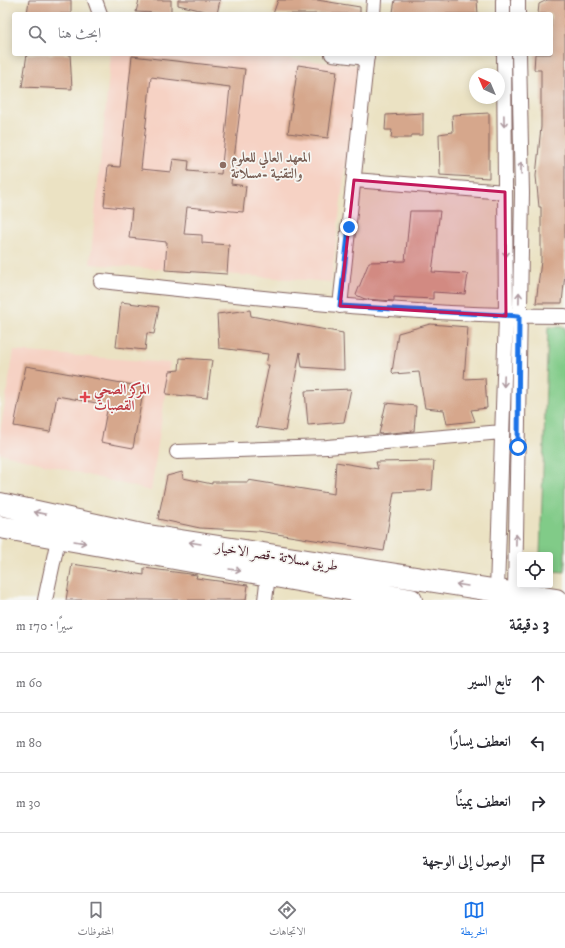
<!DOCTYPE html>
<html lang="ar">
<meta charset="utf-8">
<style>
:root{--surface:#fff;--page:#f7f7f7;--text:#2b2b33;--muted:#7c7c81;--line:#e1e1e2;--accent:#1a73e8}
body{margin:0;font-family:"IM FELL DW Pica",Amiri,serif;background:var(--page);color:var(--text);direction:rtl}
.controls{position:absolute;right:12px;bottom:12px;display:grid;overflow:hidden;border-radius:4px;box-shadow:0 2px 10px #0003}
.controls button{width:36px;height:36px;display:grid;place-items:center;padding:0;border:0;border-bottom:1px solid var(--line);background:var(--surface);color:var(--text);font:20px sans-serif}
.compass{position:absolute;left:469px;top:68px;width:36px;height:36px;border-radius:50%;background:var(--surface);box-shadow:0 2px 10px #0003;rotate:316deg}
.stop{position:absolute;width:12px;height:12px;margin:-9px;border:3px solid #1a73e8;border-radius:50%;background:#fff}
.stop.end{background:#1a73e8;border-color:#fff;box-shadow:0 1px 4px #0008}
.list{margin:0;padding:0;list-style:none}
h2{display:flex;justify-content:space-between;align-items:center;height:52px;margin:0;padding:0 16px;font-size:17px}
h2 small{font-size:13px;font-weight:400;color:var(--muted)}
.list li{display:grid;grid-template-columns:26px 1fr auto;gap:12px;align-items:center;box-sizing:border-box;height:60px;padding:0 16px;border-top:1px solid var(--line)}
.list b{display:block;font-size:15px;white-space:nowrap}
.list em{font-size:13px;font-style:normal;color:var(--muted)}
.icon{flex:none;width:22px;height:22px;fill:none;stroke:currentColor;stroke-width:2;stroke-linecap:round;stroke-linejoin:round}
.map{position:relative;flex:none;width:565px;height:600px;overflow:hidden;direction:ltr}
.search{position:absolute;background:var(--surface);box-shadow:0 2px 10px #0003;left:12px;right:12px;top:12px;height:44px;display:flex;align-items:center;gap:10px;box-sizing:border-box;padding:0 14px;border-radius:4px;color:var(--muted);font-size:15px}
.sheet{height:292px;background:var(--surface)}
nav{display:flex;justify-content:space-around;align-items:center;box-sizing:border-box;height:56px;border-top:1px solid var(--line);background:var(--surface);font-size:11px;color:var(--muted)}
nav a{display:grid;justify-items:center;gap:2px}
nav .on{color:var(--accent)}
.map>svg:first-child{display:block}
</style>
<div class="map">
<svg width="565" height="600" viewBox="0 0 565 600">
<rect width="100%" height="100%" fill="#f6f6f2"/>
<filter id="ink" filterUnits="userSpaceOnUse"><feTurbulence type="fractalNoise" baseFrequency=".025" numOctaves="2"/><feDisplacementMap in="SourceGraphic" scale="8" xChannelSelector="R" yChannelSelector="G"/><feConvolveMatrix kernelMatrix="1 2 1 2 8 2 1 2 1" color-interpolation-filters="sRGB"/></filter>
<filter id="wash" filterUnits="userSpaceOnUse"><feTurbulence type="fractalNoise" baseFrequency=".012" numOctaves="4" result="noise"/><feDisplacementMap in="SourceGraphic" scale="16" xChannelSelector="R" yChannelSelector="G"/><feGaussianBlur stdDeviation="0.9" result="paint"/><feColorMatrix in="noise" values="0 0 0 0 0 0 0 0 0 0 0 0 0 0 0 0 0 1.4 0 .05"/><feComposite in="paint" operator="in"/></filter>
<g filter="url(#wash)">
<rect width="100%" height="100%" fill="#ebe2c3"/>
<path fill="#f6d2c4" d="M111,54h120l127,11 -27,217 -241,-18z
M14,351l156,12 -19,128 -151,-38v-22z"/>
<path fill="#81cb88" stroke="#66755a" d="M548,327h17v245l-15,-1v-16h-10z"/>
<g id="blocks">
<path fill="#d6a78c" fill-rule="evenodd" d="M29,0h42v14h-44z
M139,0h32v14l-35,-2z
M178,0h42l-3,14 -39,-9z
M278,0h39l43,7v7h-87z
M395,0h82l1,14h-73l-12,-2z
M547,0h18v274l-3,29h-26l5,-42v-54h-2l-3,-31 5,-49v-57h-7l1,-16h16v-40h-13l1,-10z
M27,54h43l2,35 -50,-2z
M132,56l113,13 -14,115 15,2 -3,26 -56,-5 -3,27 18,1v8l27,2 -2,29 -62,-4 2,-28 -38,-4 3,-29 -28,-3 4,-40 12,1zM151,77l79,10 -9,87 -33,-3 1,-10 -16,-2 -2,13 -30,-3z
M298,65l39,6 -9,67 -40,-5z
M423,113v22h-11l-1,3h-20l1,-8h-7l1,-15z
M489,113v65l-49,-3 -1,-41 14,-2 -1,-17z
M410,211h30l-8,61 36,2 -3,20 -32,-2v7l-39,-2v4l-29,-2 -9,-4 13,-33 36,-1z
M121,302l38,5 -5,27 -7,-1 -2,17 -29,-3z
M250,310l1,6 92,17 1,37 -42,-3 -2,-15 -15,79 -29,-4 13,-62h-3l2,-11 -49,-6 -2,-34z
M430,324l38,3 -4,52 21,-1 2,30 -16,2 4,11 -28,3 -3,-14 -19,-2 -6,-36 -25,2 -2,-2 6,-39z
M180,358l32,2 -5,38 -41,-4 4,-23 9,-1z
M26,366l118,21 -11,61 -32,-6 7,-37 -51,-9 -7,36 -36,-6z
M351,389l-7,33 -36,3 -3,-34z
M386,403l30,3 -2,25 -35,3z
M434,461l-2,29 -38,2 -10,59 -126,-20 -58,-3 -42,-9 9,-43 15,-4 1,6 29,6v-2h36v-2l86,14 2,-32 42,7 -2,-7z
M72,564l72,11v-7l53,7 -1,3 52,7 -2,15h-180z"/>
</g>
</g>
<g filter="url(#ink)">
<use href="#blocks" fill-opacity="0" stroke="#826360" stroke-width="1"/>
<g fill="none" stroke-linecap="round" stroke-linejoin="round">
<defs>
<path id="street" d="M95,0l5,14
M503,0v14
M518,0v14
M373,14l1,-14
M332,54l35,4
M354,180l151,12
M101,281c154,16 308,35 464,35
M340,306l27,-252
M177,452l150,-5 175,-15
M497,590l9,-274 -2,-262
M515,593l7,-400 -3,-139
M45,600l15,-70
M265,600l4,-33"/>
<path id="primary" d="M0,504l142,31 414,65
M0,527l411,73"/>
</defs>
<use href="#street" stroke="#826360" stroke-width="16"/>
<use href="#primary" stroke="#826360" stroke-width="24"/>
<use href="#street" stroke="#fff" stroke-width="14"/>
<use href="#primary" stroke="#fff" stroke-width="22"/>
</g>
<defs><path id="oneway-shaft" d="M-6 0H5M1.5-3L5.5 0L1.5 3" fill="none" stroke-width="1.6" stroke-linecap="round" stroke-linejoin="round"/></defs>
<g stroke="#ae9aa0">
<use href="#oneway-shaft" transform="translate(504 121) rotate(89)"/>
<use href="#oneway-shaft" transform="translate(521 168) rotate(-91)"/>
<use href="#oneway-shaft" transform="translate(506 251) rotate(90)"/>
<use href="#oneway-shaft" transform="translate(519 298) rotate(-89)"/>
<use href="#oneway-shaft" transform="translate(504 381) rotate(92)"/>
<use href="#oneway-shaft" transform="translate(40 513) rotate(-168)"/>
<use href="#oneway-shaft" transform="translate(516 540) rotate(-89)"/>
<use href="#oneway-shaft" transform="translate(80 542) rotate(10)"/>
<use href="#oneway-shaft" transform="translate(195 543) rotate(-171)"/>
<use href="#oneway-shaft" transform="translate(235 570) rotate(10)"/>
<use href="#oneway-shaft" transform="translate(462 585) rotate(-171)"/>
</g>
</g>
<g fill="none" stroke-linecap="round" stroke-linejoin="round" filter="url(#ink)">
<path stroke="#1a73e8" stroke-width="5" d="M349,227l-9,79 179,10 -1,131"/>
</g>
<path fill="#c2185b" fill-opacity="0.2" stroke="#c2185b" stroke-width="3" stroke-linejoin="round" d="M354,180l151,12 1,124 -166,-10z"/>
<circle fill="#8d6e63" stroke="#f6f6f2" stroke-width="1.5" cx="223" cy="165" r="4"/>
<path fill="#e0444e" stroke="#f6f6f2" stroke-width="1.5" d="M83 391h4v4h4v4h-4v4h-4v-4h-4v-4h4z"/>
<g text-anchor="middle" stroke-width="3.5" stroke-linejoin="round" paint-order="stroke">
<g font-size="14" font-weight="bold" fill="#785e54" stroke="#f6f6f2" text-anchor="start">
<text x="231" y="162">المعهد العالي للعلوم<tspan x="231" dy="16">والتقنية -مسلاتة</tspan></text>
</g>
<g font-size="14" font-weight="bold" fill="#be3a42" stroke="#f6f6f2" text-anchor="start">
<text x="94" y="394">المركز الصحي<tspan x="94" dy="16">القصبات</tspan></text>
</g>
<g font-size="14" fill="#4a1f2b" stroke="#f6f6f2">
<text transform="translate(277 556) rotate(9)" y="5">طريق مسلاتة -قصر الاخيار</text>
</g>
</g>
</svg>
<div class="controls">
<button><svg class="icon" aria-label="locate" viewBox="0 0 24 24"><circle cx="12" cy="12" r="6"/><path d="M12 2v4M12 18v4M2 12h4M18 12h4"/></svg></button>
</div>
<svg class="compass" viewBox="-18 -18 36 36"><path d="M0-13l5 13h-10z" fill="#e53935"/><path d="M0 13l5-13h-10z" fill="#7c7c81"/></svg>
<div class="stop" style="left:518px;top:447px"></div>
<div class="stop end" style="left:349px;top:227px"></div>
<div class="search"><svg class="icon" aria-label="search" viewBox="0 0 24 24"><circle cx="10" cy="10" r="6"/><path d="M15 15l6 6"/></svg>ابحث هنا</div>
</div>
<section class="sheet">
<h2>3 دقيقة<small>سيرًا · 170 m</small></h2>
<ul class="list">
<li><svg class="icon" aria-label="ahead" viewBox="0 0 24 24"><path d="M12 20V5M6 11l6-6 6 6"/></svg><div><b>تابع السير</b></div><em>60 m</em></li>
<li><svg class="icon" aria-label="left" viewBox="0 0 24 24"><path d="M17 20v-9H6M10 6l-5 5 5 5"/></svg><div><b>انعطف يسارًا</b></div><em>80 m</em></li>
<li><svg class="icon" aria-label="right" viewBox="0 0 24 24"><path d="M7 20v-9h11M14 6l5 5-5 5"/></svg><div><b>انعطف يمينًا</b></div><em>30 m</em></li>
<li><svg class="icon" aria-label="arrive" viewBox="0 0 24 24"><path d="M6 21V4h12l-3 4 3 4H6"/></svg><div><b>الوصول إلى الوجهة</b></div></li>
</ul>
</section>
<nav>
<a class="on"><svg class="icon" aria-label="map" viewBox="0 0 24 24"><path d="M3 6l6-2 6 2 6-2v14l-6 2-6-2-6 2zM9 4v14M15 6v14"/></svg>الخريطة</a>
<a><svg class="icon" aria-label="directions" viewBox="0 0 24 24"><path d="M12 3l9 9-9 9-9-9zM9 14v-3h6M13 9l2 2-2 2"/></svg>الاتجاهات</a>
<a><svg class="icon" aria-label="saved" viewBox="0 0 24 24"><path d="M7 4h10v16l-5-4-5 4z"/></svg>المحفوظات</a>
</nav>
